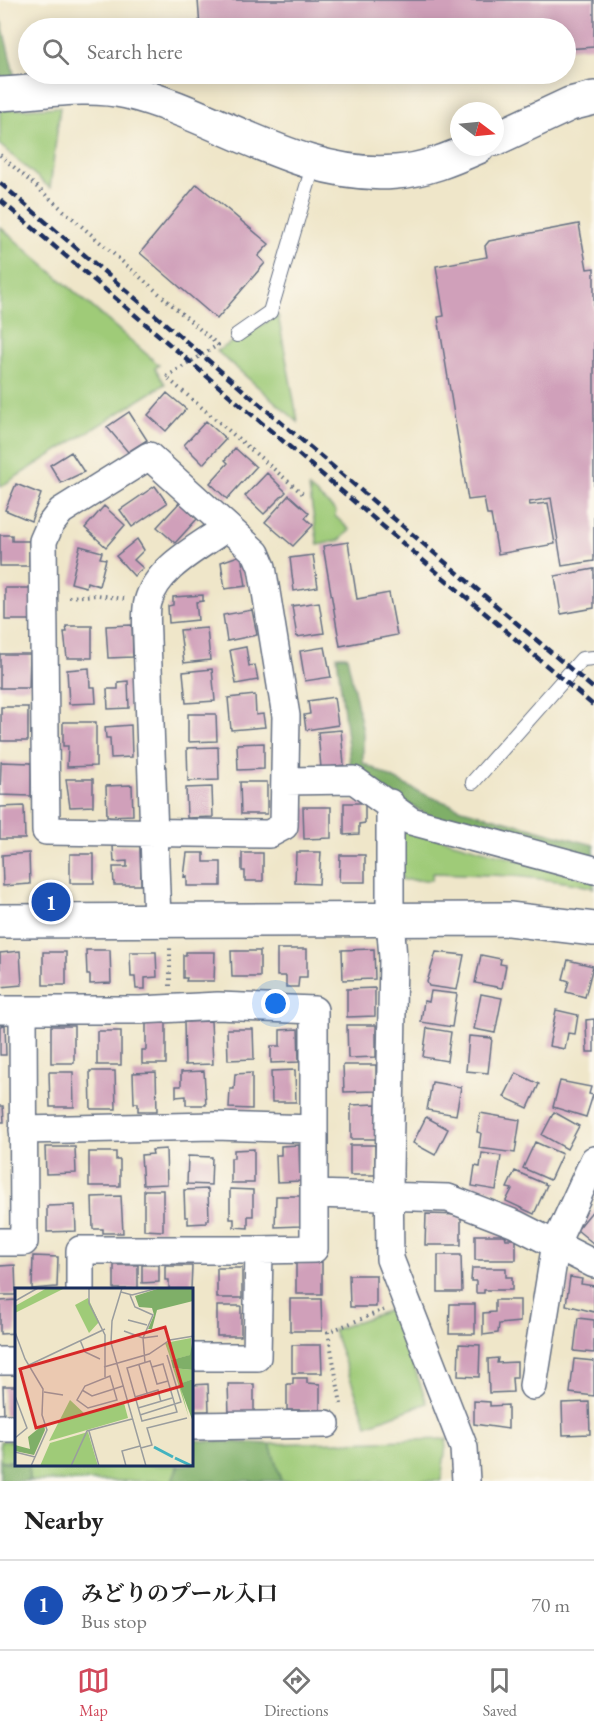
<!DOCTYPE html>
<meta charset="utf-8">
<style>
:root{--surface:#fff;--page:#f2f2f2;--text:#222;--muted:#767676;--line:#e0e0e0;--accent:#d1495b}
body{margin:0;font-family:"EB Garamond","Noto Serif JP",serif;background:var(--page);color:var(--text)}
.compass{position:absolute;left:450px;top:102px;width:54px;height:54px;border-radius:50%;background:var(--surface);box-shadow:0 3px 15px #0003;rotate:106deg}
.you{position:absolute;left:276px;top:1004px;width:21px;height:21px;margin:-15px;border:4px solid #fff;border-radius:50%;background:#1a73e8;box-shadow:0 0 0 9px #1a73e833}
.badge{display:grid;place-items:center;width:39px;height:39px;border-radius:50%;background:var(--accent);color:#fff;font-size:20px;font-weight:700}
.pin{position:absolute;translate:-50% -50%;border:3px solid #fff;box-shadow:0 2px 6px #0006}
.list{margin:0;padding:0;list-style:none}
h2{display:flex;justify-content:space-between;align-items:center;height:78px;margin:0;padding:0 24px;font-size:26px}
h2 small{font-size:20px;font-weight:400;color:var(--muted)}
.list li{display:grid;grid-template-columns:39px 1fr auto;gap:18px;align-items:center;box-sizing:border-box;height:90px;padding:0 24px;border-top:2px solid var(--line)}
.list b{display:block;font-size:22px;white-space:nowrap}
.list p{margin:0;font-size:20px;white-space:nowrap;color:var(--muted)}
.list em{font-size:20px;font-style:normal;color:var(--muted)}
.icon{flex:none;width:33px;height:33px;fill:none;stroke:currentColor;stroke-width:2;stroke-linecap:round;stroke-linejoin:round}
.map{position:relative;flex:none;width:594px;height:1481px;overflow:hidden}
.search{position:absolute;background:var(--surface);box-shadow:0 3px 15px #0003;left:18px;right:18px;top:18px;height:66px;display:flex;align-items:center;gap:15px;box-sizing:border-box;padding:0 21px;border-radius:33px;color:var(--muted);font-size:22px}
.sheet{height:168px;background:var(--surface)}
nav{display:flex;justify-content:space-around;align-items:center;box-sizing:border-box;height:84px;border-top:2px solid var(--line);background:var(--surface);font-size:16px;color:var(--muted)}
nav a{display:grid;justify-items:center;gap:3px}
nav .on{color:var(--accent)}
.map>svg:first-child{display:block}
</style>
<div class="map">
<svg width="594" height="1481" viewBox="0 0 594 1481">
<rect width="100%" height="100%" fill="#fbf7ec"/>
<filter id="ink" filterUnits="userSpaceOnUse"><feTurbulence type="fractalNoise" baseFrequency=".0167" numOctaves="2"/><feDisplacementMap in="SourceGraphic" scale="12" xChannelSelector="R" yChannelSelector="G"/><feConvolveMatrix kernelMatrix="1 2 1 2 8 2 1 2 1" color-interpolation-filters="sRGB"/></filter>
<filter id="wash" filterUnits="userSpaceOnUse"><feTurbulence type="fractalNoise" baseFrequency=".008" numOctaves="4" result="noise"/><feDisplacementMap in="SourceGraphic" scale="24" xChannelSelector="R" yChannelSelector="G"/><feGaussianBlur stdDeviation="1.35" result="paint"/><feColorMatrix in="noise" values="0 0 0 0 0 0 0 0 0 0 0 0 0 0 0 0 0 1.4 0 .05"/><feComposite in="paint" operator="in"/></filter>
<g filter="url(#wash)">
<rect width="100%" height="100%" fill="#efe6c9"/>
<path fill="#9fcb78" stroke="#5d7d6b" stroke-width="1.5" d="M60,107l-10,81 -50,-43v-35z
M0,227l159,138 -4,3 10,16 -165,103z
M278,315l20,107 -81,-71z
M309,488l27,23 -1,5 15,14 -10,10 -22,5z
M406,829l188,52v7c-52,-13 -107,-13 -161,-15l-1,7h-30l-3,-44z
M393,1309l34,94 -60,22 -34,-95z
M447,1439l-6,42h-160l-11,-37z
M0,1441h16v20h-16z
M28,1465h150l-6,16h-143z"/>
<path fill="#7faf68" stroke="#4d6f63" stroke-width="1.5" d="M0,16l15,62 -15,-1z
M337,656h10l16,76v31l58,30 41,16 132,36v17l-160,-43 -83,-49z
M192,1440l78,4 11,37h-109l7,-16 13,-1z
M0,1461l28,4 1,16h-29z"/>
<g id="blocks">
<path fill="#d0a0ba" d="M198,0h396v47l-28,2v-21h-366z
M197,184l72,60 -11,12 7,7 -48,56 -77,-66z
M579,224l8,45 7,-1v293l-32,5 -11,-68 -22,4 1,3 18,-2 7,41 -57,10 -7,-39h-4l-3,-17 -16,2 -30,-183 6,-1 -8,-50 51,-9 -2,-11 4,-5z
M167,393l19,16 -20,22 -18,-16z
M129,412l18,28 -19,12 -21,-25z
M206,421l20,18 -23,25 -19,-19z
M235,448l21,19 -29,32 -17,-16 18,-20 -3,-3z
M71,452l13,20 -23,11 -11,-18z
M267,473l19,19 -22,22 -19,-18z
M16,484l25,10 -10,27 -26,-11z
M155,486l12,17 -35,24 -12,-17z
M289,495l20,18 -4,5 8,7 -20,21 -28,-24z
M180,502l17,17 -22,24 -18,-16z
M104,506l21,19 -19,22 -21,-19z
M0,535h12v6h17v25h-29z
M137,539l7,11 -10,10 9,8 -9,8 -18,-20z
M348,542l9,57 32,-6 8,42 -57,11 -17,-100z
M80,546l22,6 -2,6 6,1 -7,27 -12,-4 -1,5 -15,-4z
M241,555l5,31 -21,3 -4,-27z
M313,555l5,32 -24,4 -4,-33z
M594,569v39l-33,6 -6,-38z
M5,588h27v32h-27z
M203,595v6l-7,1 2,18 -29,3 -1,-17 5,-1v-8z
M319,602l5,31 -27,4 -5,-31z
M252,610l5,25 -30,6 -4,-26z
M132,625l1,32 -25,1 -2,-32z
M66,626h26v32h-25l-3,-26h3z
M207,628l3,32 -26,3 -4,-33z
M246,647l3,19 6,-1 3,15 -22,4 -6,-34z
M325,647l6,30 -26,4 -5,-30z
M0,654h30l-1,34h-29z
M89,668l1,19h5l1,16 -27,1 -2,-34z
M212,669l3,32 -29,2 -3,-31z
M128,681l1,27 -21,1 -1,-20h11v-7z
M255,695l1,20 7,-1 2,13 -34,3 -3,-32z
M334,697l4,28 -32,5 -2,-15 6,-1 -2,-13z
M1,707h27v34h-27z
M188,714h28l1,27 -29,1z
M63,722h33v44l-29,1 1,-21h-5z
M131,725l1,32 -21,1 -1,-20h-4l-1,-11z
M341,730l3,35 -23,3 -3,-36z
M264,743v26l-26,1 -1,-26z
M218,747l1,33 -31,1 -1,-33z
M1,762l30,1v33l-31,-1z
M66,779h27v27l-23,1z
M240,782h27v32h-26z
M132,785l1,30 -26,1 -1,-30z
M212,787l1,30 -26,1 -1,-30z
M344,803h21v20l-6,1v10l-15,1z
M24,806l1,33h-25v-32z
M303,807h28v31l-27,1z
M140,845l1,40h-27l-1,-18h14v-6l-13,1 -1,-16z
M296,852h25l-2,32 -24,-1z
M29,853l1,31 -27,2 -1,-31z
M187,853h17v9h17v24h-34v-10l-3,1z
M242,853h21v28h-18v-10h-3z
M70,854h24v29h-24z
M340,855h25v27h-26z
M277,949h30v28h-8l-1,10h-12v-11h-9z
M374,949l1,30 -32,1 -1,-30z
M86,950h24l1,33 -21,1v-9h-3z
M20,951l2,34 -22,2v-34z
M231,951h29v26h-28z
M43,952h23v33h-23z
M130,952h26l1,25 -12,1v11h-9l-1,-12h-4z
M186,952h29l-1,29h-28l1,-3h-4v-23h3z
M436,952l28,3 -7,35 -28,-4 -2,-4z
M481,955l20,4 -1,5 6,1 -4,23 -27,-5z
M568,960l25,6 -8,31 -19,-5 3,-11 -6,-2z
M375,988v28l-28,1v-28z
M431,991l26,3 -5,33 -31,-5 3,-21 5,1z
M481,994l21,4 -7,35 -21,-4z
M556,1010l22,5 -3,19 -7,-1 -3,16 -16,-3z
M594,1019v33h-7l-1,-32z
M211,1021l2,43 -28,1 -1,-43z
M146,1023h20v41h-24v-14h4z
M5,1025l1,30h-6v-29z
M347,1025h29v32l-28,1z
M51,1026h23v37h-23z
M427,1028l24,4 -4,29 -24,-4z
M227,1029h26l1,30 -26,1z
M298,1029l1,33 -28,1v-17h9v-16z
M97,1031h24v34h-24z
M469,1036l23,2 -4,35 -22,-2z
M343,1065h33v26l-32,1z
M295,1070l1,32h-24l-1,-31z
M90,1071h25l1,38h-25z
M204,1071l2,34h-20v-9l-10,1v-11h5v-14z
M49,1072h24l1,35h-24z
M156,1072l1,39h-19v-8h-4l-1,-30z
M252,1073v36l-23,-1 1,-19h4l1,-15z
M516,1073l23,11 -11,24 -24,-11z
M560,1081l31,6 -2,7 4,1 -7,22 -33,-10z
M432,1082l29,5 -5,28 -29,-5z
M376,1104v35h-25v-34z
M0,1106h3l1,16h-4z
M554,1112l25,14 -12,23 -25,-14z
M480,1113l40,7 -5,33 -36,-5 2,-15 -4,-1z
M426,1117l22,12 -13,26 -22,-12z
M535,1142l27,12 -12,26 -27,-12z
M299,1145l1,36 -23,1 -1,-27h5v-9z
M350,1145h25v30h-25z
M45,1147h30l1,26 -30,1z
M166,1149l1,35 -24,1 -2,-30 12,-1 -1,-4z
M254,1149v34h-23v-25h3v-8z
M89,1152h27v8h4v26h-31z
M482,1153l19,3 -5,34 -24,-4 3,-20 5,1z
M188,1156l24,1 -1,28 -24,-1z
M515,1171l32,14 -13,29 -28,-13 6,-12 -5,-1z
M208,1189l1,31h-3v3l-18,1v-7h-3l-1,-27z
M230,1189l23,1v26h-5v12l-14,-1v-8h-4z
M144,1190h19v41l-19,-1z
M121,1196l2,37h-20v-4h-10l-1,-32z
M276,1196h24v30l-25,1z
M75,1205l1,26 -29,1v-26z
M594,1209v35l-17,-14z
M426,1214l35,1v30h-36z
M475,1235h30l1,4h7l3,2v19h-41z
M438,1255h23l1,37h-24z
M33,1256l25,1 -1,30 -25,2z
M322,1262v32h-26v-31z
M15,1265l1,30h-16v-29z
M114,1265h24v24h-24z
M142,1265h17v17l-17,1z
M165,1266h27l-1,23h-22v-9h-4z
M217,1268h25v30h-25z
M472,1268h34v9h6v13h-28v3h-8v-12h-5z
M349,1275h27v32h-26z
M570,1277l12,2 -1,5 13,2v26l-28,-7z
M290,1299h31l1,32h-32z
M16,1300v33l-16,1v-33z
M495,1300h25v22l-21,2 -1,9 -15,2v-22l12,-1z
M450,1304h25v30h-26z
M217,1306h24v30h-24z
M578,1318l16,2v33l-20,-2z
M459,1344l21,1 -1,32 -21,-1z
M292,1345h29l1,28h-30z
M498,1358l-1,5 20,-1v16h-5l1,14 -24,1 -1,-34z
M574,1359l20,2v35l-24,-3z
M293,1378h14v5l13,1v26h-33v-26h6z
M208,1384l1,27h-17v-26z
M228,1384h26v30h-25z
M3,1386h13v29h-12z
M474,1401l16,1v4l18,-1v24l-34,-5z
M589,1402l1,32 -27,1 -1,-32z"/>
</g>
</g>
<g filter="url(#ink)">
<use href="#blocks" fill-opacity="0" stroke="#656f83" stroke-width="1.5"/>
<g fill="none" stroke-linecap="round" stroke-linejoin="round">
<defs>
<path id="lane" d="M237,335l33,-23 44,-149
M473,782l109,-123 12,-1"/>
<path id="street" d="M149,456l107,97 6,14 24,149 -2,110 -15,8 -223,-3 -3,-290 7,-16 11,-14z
M285,781l69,-1 57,41 183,49
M390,803v116l3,39 -4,214 1,87 74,189 2,33
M157,920l-10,-281c0,-11 -2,-26 1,-37 9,-35 52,-55 79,-75
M0,1010h140l78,-4 96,4v239l-55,1 -2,107h-65
M23,1130l192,-4 99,3
M314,1194l134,4 67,26 79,40
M0,1242h24l-1,-231
M80,1289v-39h179
M0,1361h16
M533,1386l23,-143 38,-83
M192,1426l134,-2
M0,1428h16"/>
<path id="secondary" d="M0,94c41,-2 87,-11 127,-2 88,21 175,89 269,80 29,-2 55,-13 82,-25
M495,139l75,-35 24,-6
M0,921l509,-2 85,10"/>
</defs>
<use href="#lane" stroke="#656f83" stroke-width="16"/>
<use href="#street" stroke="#656f83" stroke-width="30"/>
<use href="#secondary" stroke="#656f83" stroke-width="36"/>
<path stroke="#656f83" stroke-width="4" stroke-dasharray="1.5 4.5" stroke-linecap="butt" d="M0,155l218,190 -52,32 137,117
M69,597l29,-2 26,4
M170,986v-40
M341,1404l-13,-72 56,-22"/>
<use href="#lane" stroke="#fff" stroke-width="14"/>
<use href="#street" stroke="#fff" stroke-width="27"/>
<use href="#secondary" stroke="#fff" stroke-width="33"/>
<path stroke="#1b2f5e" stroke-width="4.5" stroke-dasharray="9 4.5" stroke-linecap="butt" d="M0,183l594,506
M0,200l594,506"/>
</g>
</g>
<g transform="translate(15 1288)">
<rect width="178" height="178" fill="#efe6c9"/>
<path d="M32,0h18l-50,25v-7zM73,10l11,24 -10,11 -14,-28zM176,50v17l-20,5 -6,-17zM158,80l20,2v9l-13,5 9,34zM55,112l15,14 39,-11 4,15 -79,23zM73,144l10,34h-58l10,-23z" fill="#9fcb78"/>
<path d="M145,0h33v13l-36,9 -5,19h-4l6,-14 -2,-7 -13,-1 -4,-11zM178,49v33l-20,-2 -2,-8 19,-5zM178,91v43l-14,-38zM29,136l1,6 -11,25 -19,-4v-6l15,4 -2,-12z" fill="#7faf68"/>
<path fill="none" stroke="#44b3bf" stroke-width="3" d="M139,159l19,10M160,170l17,8"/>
<path fill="none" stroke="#9a9d9e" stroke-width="1.5" d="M74,0v15l16,32v42M107,0l-10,33 -1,22 35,123M106,4l11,3 26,-7M115,7l5,12 18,8 -10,23 2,25M0,13l23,-13M113,32l19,5M109,43l19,7 15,-2M0,44l10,27 18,30 -1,26 5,15 -16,36M65,52l5,12 15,7M135,73l2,6 11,-3 14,48 -35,9 -15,-53zM14,77l76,-36M124,77l8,28M89,79l45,-13 21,-14 24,-4M137,79l5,17 11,-3M95,88l7,24 -29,8 -11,-8 8,-14zM67,102l10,6 31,-10M29,104l19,3M0,108l12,32 -12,10M120,109l23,-7 3,12M123,120l34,-10M125,127l41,-13 -14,-47M74,143l10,35M126,160l11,-3 -5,-17 40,-10M0,164l20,5M56,178l16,-35 45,-12M123,178h-12l-4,-15 18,-5"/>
<path fill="#d62828" fill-opacity="0.15" stroke="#d62828" stroke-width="3" d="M150,39l17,59 -146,42 -16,-59z"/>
<rect width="178" height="178" fill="none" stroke="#1b2f5e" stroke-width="3"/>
</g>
</svg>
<svg class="compass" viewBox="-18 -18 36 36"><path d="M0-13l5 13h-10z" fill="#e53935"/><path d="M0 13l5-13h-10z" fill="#767676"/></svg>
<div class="you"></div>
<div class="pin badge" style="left:51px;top:902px;background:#1a4fb4">1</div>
<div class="search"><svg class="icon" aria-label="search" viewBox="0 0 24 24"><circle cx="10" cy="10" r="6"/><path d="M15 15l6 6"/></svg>Search here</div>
</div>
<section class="sheet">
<h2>Nearby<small></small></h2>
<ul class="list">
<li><span class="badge" style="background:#1a4fb4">1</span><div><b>みどりのプール入口</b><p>Bus stop</p></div><em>70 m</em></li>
</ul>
</section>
<nav>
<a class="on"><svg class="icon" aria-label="map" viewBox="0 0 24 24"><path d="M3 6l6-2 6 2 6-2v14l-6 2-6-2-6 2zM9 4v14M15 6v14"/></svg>Map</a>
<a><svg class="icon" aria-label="directions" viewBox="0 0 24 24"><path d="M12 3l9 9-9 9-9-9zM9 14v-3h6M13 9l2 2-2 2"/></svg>Directions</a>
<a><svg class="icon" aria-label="saved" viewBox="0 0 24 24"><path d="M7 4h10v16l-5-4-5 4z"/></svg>Saved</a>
</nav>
